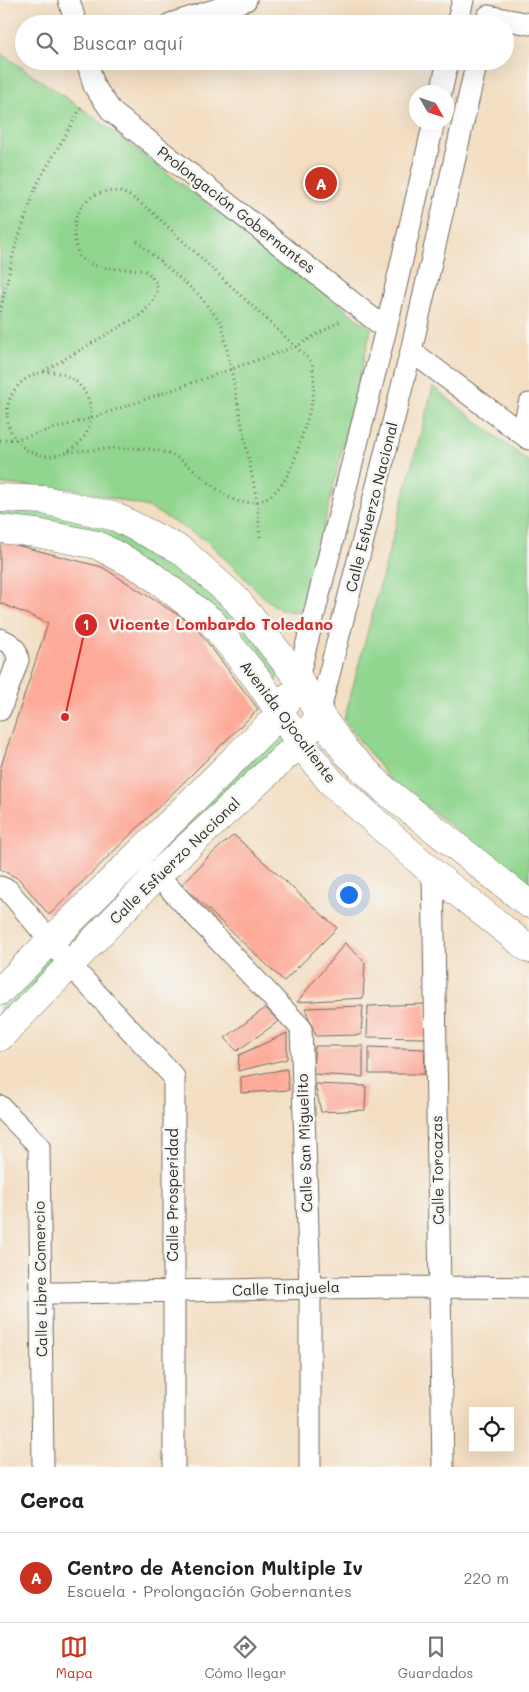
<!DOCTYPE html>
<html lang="es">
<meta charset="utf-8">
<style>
:root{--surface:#fff;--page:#f6f6f6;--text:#202124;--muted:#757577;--line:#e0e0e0;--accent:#c8321e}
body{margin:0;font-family:Mali,sans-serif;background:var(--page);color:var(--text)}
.controls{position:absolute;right:15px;bottom:15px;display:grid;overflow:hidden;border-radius:0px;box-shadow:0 5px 20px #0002}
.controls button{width:45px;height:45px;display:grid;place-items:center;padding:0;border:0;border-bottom:1px solid var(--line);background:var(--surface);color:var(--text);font:25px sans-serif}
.compass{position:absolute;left:409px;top:85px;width:45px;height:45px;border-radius:50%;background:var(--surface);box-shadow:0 5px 20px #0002;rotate:129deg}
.you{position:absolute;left:348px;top:894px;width:18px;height:18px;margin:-12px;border:4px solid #fff;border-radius:50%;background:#1a73e8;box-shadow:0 0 0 8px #1a73e833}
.badge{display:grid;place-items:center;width:32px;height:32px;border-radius:50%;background:var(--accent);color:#fff;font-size:16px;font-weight:700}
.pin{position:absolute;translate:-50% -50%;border:2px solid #fff;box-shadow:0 1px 5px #0006}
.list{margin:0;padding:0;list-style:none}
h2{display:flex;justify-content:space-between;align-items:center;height:65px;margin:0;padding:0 20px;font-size:21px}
h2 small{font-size:16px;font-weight:400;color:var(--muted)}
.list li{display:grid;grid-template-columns:32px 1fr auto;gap:15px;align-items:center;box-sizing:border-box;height:90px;padding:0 20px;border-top:1px solid var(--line)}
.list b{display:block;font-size:19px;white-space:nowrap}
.list p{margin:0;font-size:16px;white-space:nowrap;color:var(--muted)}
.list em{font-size:16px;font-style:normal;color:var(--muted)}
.icon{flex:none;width:28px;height:28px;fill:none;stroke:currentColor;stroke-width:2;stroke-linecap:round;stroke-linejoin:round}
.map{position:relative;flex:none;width:529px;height:1467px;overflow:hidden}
.search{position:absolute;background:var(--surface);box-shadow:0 5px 20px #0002;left:15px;right:15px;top:15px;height:55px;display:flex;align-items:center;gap:12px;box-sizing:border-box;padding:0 18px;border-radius:28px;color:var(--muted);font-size:19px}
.sheet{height:155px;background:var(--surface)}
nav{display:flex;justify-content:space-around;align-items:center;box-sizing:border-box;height:70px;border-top:1px solid var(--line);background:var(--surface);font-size:14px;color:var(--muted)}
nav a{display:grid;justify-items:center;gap:2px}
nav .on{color:var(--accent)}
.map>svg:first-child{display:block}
</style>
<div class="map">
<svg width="529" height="1467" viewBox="0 0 529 1467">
<rect width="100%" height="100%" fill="#f6f6f2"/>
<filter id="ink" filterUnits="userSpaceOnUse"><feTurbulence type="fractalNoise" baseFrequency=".02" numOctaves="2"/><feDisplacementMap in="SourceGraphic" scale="10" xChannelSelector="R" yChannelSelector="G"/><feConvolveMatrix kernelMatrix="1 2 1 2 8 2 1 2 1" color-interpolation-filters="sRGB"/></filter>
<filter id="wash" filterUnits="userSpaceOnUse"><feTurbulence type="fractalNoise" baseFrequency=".0096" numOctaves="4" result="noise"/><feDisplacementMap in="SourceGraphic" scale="20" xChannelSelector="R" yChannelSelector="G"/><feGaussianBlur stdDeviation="1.12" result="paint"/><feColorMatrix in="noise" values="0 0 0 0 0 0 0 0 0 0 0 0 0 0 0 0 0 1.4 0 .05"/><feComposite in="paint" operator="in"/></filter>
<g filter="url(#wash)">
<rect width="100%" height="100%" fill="#f3dec2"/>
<path fill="#91d68f" stroke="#5e805d" d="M0,53l90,61 281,215 -66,276 -8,7 -16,-2 -14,-10 -60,-59 -59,-34 -76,-18 -72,-5z
M433,387l96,75v423l-140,-106 -45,-59z
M0,510c17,1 36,0 53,3 64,11 122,40 168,86 22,22 40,50 59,75l-8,12 -90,-103 -182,-60z
M280,733l8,10 -215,201 -8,-6z
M49,951l13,14 -62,63v-28z"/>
<g id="blocks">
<path fill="#fdaa99" d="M0,541l102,26 92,58 64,84 -209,206 -30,-36 -19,-10v-100l48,-146 -48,-20z
M234,835l103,93 -53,53 -102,-96 26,-28z
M345,943l20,19 -2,36 -66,4z
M426,1004v34l-59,-1 1,-31z
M363,1006l-2,29 -45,1 -11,-28z
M265,1008l14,13 -42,30 -12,-13z
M287,1033v26l-49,12 1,-16z
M315,1046h48v31l-51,-3z
M369,1047l56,2 -1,25h-55z
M287,1069l2,21 -48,3v-16z
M315,1084l51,2 -1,24 -44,2z"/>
</g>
</g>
<g filter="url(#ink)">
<use href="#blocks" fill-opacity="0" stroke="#716a60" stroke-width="1"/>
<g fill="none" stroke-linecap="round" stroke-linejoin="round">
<defs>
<path id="street" d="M69,0l7,24
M488,16l41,8
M170,24l76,-24
M457,24l6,-24
M87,61l7,25 18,26 274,217
M441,92l7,-31
M411,351l118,88
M522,433l7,-29
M0,639c11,4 17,9 18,21l-18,50
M298,678l88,-349 48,-207
M319,714l92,-363 66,-290
M433,873l10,594
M157,875l144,153 9,260v179
M0,887l8,3 62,75 104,112v390
M0,1106l39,40 4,321
M42,1293c163,-1 325,-9 487,-5"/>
<path id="secondary" d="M0,498l44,2 72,17 65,33 55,49 62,79 21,36 28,39 38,37 144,114
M0,529l36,4 61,12 49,26 65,50 47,59 42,63 31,39 102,91 96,76
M0,991l281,-278 7,-16
M0,1037l157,-162 143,-132 10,-15"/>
</defs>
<use href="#street" stroke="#716a60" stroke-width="23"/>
<use href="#secondary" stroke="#716a60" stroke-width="29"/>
<path stroke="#716a60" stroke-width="3" stroke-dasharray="1 4" stroke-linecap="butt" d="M137,241l62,54 23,29 35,177 3,36
M0,312l14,-61 22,-65 46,-80
M44,371l98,-57c15,-17 23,-26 4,-43 -24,-4 -46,2 -67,-14 -8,-25 -8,-50 18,-63 7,-3 18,-4 26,-1 10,3 20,13 29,19l160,150c1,7 2,15 2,23 0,14 -6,31 -10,44 -9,31 -21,79 -63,73 -20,-3 -48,-38 -69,-47 -25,-12 -78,-5 -106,-3
M7 414a42 42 0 1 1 84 0a42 42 0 1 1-84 0Z
M0,440l17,-1 75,-21 205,-72 45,-26"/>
<use href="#street" stroke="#fff" stroke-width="21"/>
<use href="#secondary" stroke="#fff" stroke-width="28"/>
</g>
</g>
<g text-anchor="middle" stroke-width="5" stroke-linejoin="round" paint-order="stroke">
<g font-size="15" fill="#2b2b2b" stroke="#f6f6f2">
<text transform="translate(236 210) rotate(38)" y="5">Prolongación Gobernantes</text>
<text transform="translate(372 507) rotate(-76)" y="5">Calle Esfuerzo Nacional</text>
<text transform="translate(288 722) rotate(53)" y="5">Avenida Ojocaliente</text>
<text transform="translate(175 861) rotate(-44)" y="5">Calle Esfuerzo Nacional</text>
<text transform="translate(305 1143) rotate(-92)" y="5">Calle San Miguelito</text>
<text transform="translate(438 1170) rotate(-91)" y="5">Calle Torcazas</text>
<text transform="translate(173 1195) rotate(-90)" y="5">Calle Prosperidad</text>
<text transform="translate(41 1279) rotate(-91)" y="5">Calle Libre Comercio</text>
<text transform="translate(286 1289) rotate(-2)" y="5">Calle Tinajuela</text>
</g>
</g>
<path fill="none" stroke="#d62828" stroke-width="2" d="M65 717L86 625"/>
<g fill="#d62828" stroke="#f6f6f2" stroke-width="2">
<circle cx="65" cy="717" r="5"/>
<circle cx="86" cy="625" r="12"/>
</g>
<g font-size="15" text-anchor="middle" font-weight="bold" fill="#fff">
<text x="86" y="630">1</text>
</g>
<g font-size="16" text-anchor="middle" font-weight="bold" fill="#d62828" stroke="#f6f6f2" stroke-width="5" stroke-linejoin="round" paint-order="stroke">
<text x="221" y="630">Vicente Lombardo Toledano</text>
</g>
</svg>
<div class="controls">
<button><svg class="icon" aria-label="locate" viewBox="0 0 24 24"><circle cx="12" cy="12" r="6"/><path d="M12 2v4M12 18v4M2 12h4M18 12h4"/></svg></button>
</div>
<svg class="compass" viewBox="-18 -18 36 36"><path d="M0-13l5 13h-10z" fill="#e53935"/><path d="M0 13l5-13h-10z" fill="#757577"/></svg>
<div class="you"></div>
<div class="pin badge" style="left:321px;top:183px">A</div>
<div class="search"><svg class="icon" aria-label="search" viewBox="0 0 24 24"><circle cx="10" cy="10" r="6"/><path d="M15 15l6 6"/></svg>Buscar aquí</div>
</div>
<section class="sheet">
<h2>Cerca<small></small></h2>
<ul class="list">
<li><span class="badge">A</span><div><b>Centro de Atencion Multiple Iv</b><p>Escuela · Prolongación Gobernantes</p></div><em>220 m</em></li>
</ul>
</section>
<nav>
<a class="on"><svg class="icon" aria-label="map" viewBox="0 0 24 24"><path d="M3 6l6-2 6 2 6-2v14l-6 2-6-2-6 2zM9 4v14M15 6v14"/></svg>Mapa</a>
<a><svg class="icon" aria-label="directions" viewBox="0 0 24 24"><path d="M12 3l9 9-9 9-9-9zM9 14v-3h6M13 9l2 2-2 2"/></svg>Cómo llegar</a>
<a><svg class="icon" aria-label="saved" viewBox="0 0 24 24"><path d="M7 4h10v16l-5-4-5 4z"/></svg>Guardados</a>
</nav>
